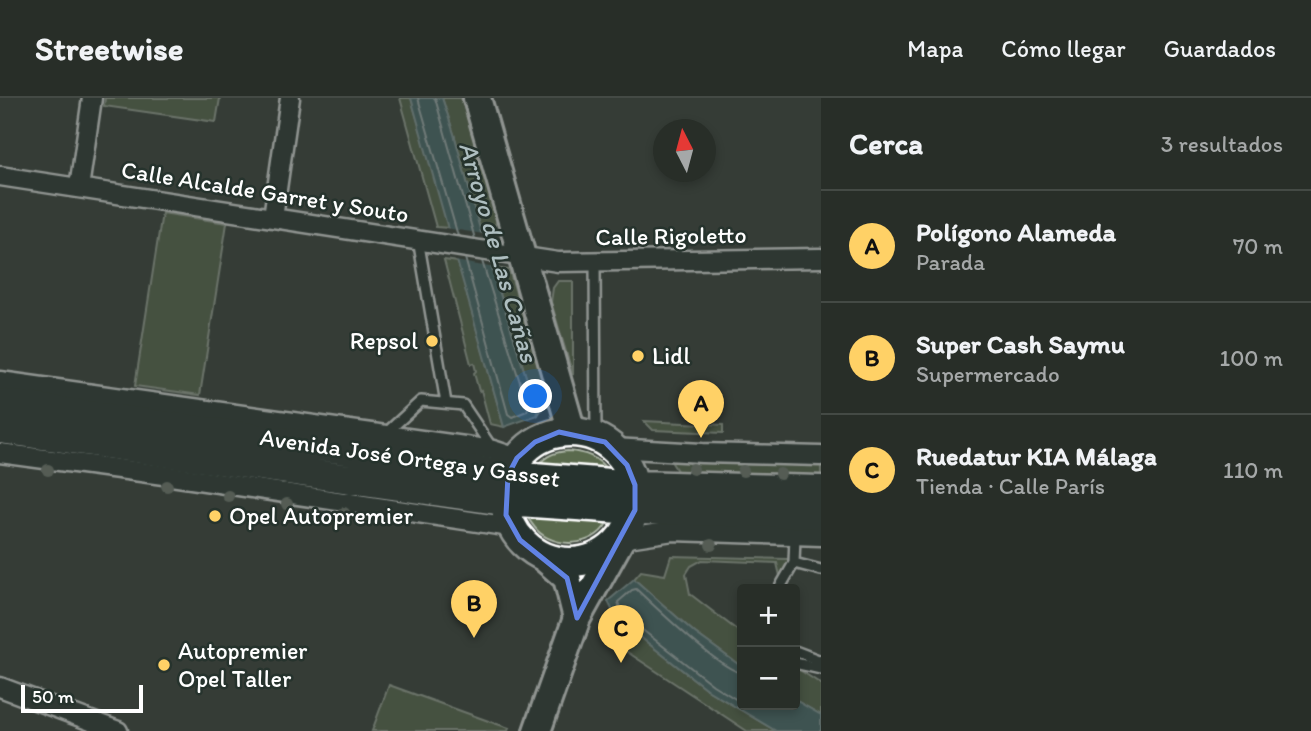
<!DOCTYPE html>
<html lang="es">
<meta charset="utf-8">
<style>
:root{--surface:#282e28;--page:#343a34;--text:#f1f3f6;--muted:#a5a8a8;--line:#444a45;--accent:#ffd166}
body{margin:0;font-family:Itim,sans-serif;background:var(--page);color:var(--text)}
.controls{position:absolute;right:21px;bottom:21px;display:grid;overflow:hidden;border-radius:7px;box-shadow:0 4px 10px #0003}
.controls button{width:63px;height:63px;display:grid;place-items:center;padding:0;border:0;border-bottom:2px solid var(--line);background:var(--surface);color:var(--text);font:35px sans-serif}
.compass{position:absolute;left:653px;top:21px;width:63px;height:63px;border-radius:50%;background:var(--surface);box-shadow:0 4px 10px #0003;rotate:354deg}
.scale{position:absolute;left:21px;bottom:18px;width:122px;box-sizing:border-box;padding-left:7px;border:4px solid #fff;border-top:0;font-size:19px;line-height:24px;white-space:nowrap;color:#fff;-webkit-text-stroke:5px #26332d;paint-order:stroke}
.you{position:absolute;left:536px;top:299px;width:24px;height:24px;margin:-18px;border:5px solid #fff;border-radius:50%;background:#1a73e8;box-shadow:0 0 0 10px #1a73e833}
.badge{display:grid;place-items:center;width:46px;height:46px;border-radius:50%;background:var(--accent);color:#111;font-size:23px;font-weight:700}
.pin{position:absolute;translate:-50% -58px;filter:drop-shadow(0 2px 4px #0008)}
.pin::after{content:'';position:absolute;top:37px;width:24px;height:21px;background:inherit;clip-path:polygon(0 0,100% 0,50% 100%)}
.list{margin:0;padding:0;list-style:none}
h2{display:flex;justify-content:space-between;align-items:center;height:91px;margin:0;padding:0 28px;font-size:30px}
h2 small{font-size:23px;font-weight:400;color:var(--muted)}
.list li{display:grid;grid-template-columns:46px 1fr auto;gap:21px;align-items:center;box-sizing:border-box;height:112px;padding:0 28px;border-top:2px solid var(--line)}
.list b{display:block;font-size:26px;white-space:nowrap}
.list p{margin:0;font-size:23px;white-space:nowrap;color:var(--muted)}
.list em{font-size:23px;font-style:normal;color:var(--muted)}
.map{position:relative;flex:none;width:821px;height:633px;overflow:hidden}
header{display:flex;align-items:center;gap:42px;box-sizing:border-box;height:98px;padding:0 35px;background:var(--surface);border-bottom:2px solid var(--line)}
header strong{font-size:33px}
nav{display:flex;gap:38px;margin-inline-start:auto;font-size:24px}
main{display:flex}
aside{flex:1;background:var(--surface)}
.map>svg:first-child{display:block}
</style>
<header>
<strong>Streetwise</strong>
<nav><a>Mapa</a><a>Cómo llegar</a><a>Guardados</a></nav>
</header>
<main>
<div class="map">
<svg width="821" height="633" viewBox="0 0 821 633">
<rect width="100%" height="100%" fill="#353d36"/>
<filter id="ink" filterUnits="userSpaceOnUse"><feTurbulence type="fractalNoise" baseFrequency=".0143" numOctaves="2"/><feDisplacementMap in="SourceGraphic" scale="14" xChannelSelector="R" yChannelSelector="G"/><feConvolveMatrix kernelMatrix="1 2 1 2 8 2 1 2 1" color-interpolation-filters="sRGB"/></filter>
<g filter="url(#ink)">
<path fill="#5a6b4e" stroke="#acb5a6" stroke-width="2" d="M105,0h115l-4,24 -112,-16z
M400,0h11l38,130 -13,-1z
M442,0h19l37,119 -6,17 -11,-1 -27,-99z
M162,115l65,10 -27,172 -65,-9z
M444,162l14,2 46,165 -14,-3 -9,-34 -2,1 -5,-18 2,-2 -2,-8 -3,1z
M492,170l17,2 36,117 2,14 -9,14z
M558,183h15v94l-22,-73 2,-14z
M644,323l79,4v8l-70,-3z
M568,353c17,1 30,6 40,20l-70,-6c9,-10 17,-13 30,-14z
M669,360l152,7v18l-140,-6z
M526,417l83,4c-10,26 -48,31 -69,14 -6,-5 -10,-12 -14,-18z
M671,458l117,3v4l-8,13 -3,-13 -75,-3 -11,6 -5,8 4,20 52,40v33l-47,-34 -61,-54 7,-8 24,4z
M616,520l93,73 67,40h-29l-141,-93z
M795,569l26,17v31l-26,-15z
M389,587l105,38 15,5 -1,3h-136z"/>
<path fill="#4b6f72" stroke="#93a9aa" stroke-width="2" d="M411,0h31l12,36 27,99 57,182 -34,12z
M634,481l61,54 47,34v38h53v-5l26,15v16h-45l-67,-40 -93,-73 -8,-17z"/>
<path fill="#353d36" d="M445,130l39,6 11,34 -40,-7z"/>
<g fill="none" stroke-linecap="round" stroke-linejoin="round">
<path stroke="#b7c5c7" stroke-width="2" d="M418,0l40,138
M435,0l40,141
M465,160l43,156 4,3 15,-6 1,-3 -46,-147
M742,575c-22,-3 -86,-66 -106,-84l-4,1 -14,12 4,12 91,71 29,18"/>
<defs>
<path id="service" d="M418,141l28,164
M595,163l1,176
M385,336l36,-33 42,4 29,43
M794,465l27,7
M779,491l15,-26 1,-27
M795,553l26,10
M795,565l26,6"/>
<path id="minor" d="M0,78l558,86 263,-4
M79,90l13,-90
M273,119l17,-119
M0,283l493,69 24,8
M613,350l89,5 119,3
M0,355l171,23 340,51
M621,441l52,-8 148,5
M0,589l118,44"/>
<path id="secondary" d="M477,0l95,334
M543,459l24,21 10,40
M537,633l40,-113 44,-79"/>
<path id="primary" d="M0,305l338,46 170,26 127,10 186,5
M0,331l504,72 131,9 186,4
M505 399a65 65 0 1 1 130 0a65 65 0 1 1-130 0Z"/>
</defs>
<use href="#service" stroke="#fff" stroke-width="14"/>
<use href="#minor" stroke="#fff" stroke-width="23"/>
<use href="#secondary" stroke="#fff" stroke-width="32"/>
<use href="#primary" stroke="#fff" stroke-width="33"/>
<path stroke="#fff" stroke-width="2.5" stroke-dasharray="5 5" stroke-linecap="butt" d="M520,343l29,-19"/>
<use href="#service" stroke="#26332d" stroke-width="9"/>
<use href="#minor" stroke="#26332d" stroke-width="18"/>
<use href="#secondary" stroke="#26332d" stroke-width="26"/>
<use href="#primary" stroke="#26332d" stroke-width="28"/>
</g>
<g fill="#7b8379">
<circle cx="693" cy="371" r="6"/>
<circle cx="48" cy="372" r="6"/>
<circle cx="743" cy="373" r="6"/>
<circle cx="780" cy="376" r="6"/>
<circle cx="167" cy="388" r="6"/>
<circle cx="228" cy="398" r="6"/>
<circle cx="287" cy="406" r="6"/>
<circle cx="344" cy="415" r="6"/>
<circle cx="711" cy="447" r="6"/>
</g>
</g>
<path d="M0 0H821V633H0ZM559,334l46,10 22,23 8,20v25l-58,108 -10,-40 -47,-38 -14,-25 2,-40 9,-17 18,-16z" fill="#353d36" fill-opacity=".55" fill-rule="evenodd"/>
<path fill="none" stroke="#6183e4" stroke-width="5" stroke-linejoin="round" d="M559,334l46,10 22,23 8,20v25l-58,108 -10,-40 -47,-38 -14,-25 2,-40 9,-17 18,-16z"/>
<g fill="#ffd166" stroke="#26332d" stroke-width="2.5">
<circle cx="432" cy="243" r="7"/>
<circle cx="638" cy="258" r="7"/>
<circle cx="215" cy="418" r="7"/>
<circle cx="164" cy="567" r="7"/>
</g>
<g text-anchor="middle" stroke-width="5" stroke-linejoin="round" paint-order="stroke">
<g font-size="24" fill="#fff" stroke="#26332d">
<text transform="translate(265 94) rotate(9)" y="8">Calle Alcalde Garret y Souto</text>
<text transform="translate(671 138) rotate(-1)" y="8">Calle Rigoletto</text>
<text transform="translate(410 360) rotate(8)" y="8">Avenida José Ortega y Gasset</text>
</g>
<g font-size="24" fill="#fff" stroke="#26332d" text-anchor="start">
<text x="418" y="251" text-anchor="end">Repsol</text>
<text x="652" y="266">Lidl</text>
<text x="229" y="426">Opel Autopremier</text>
<text x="178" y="561">Autopremier<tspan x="178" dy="28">Opel Taller</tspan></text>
</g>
<g font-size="26" font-style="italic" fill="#aebec0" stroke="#26332d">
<text transform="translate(499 154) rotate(74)" y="9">Arroyo de Las Cañas</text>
</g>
</g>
</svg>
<div class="controls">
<button>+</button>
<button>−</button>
</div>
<svg class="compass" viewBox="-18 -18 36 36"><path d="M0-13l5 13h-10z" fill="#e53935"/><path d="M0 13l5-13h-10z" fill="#a5a8a8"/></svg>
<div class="scale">50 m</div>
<div class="you"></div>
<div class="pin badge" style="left:701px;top:340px">A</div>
<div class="pin badge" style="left:474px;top:540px">B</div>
<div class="pin badge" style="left:621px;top:565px">C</div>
</div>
<aside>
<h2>Cerca<small>3 resultados</small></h2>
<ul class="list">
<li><span class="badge">A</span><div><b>Polígono Alameda</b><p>Parada</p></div><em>70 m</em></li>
<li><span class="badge">B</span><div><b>Super Cash Saymu</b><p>Supermercado</p></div><em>100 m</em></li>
<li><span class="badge">C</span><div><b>Ruedatur KIA Málaga</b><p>Tienda · Calle París</p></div><em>110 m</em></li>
</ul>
</aside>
</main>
